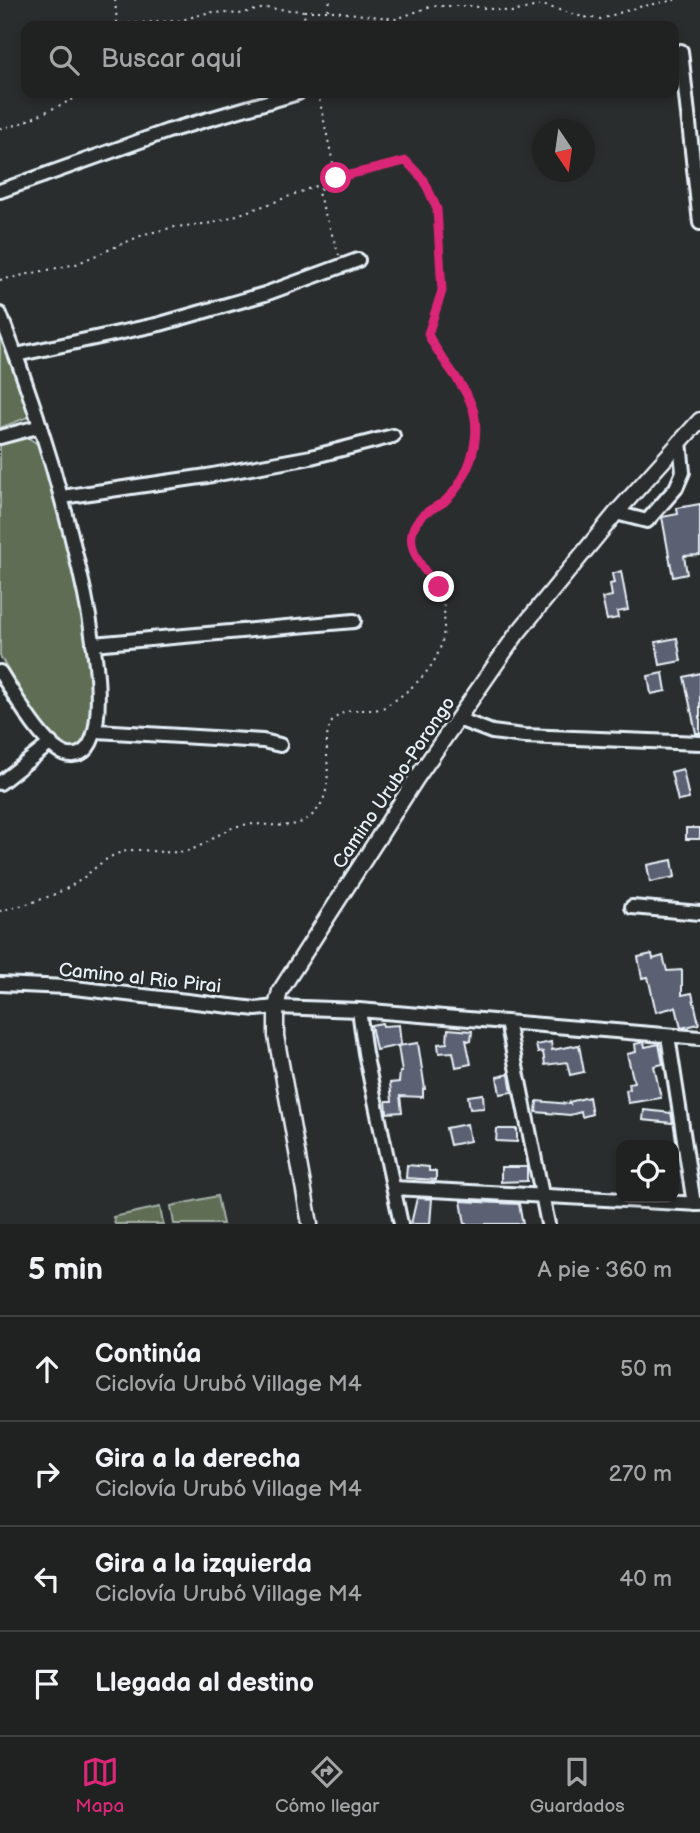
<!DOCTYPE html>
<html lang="es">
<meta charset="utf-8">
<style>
:root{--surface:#202222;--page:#282a2a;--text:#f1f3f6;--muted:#a2a4a5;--line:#3d3f40;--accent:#db2777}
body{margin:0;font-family:"Balsamiq Sans",sans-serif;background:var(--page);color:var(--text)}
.controls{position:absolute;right:21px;bottom:21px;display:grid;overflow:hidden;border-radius:14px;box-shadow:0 4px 10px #0003}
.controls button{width:63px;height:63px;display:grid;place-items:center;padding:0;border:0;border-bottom:2px solid var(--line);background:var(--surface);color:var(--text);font:35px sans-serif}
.compass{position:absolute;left:532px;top:119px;width:63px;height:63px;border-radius:50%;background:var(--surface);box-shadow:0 4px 10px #0003;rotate:167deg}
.stop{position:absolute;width:21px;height:21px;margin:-16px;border:5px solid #db2777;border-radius:50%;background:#fff}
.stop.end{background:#db2777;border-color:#fff;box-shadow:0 2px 7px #0008}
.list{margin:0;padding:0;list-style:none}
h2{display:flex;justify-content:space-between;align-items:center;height:91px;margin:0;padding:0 28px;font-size:30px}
h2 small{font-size:23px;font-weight:400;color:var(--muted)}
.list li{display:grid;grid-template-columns:46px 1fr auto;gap:21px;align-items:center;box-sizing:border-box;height:105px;padding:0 28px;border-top:2px solid var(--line)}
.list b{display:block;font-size:26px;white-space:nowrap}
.list p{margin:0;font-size:23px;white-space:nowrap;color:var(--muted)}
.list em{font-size:23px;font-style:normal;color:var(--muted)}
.icon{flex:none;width:38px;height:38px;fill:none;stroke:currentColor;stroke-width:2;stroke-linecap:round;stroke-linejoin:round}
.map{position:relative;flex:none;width:700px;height:1224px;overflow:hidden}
.search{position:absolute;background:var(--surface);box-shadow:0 4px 10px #0003;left:21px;right:21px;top:21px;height:77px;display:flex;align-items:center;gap:18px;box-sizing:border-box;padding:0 24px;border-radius:14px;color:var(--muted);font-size:26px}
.sheet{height:511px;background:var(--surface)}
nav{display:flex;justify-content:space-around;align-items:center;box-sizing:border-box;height:98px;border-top:2px solid var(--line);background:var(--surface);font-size:19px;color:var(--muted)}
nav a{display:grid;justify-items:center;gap:4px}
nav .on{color:var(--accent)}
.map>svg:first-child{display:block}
</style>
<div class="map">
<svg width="700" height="1224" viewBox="0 0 700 1224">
<rect width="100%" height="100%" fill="#2a2d2e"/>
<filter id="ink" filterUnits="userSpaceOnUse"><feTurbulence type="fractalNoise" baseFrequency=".0143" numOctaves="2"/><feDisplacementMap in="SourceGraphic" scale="14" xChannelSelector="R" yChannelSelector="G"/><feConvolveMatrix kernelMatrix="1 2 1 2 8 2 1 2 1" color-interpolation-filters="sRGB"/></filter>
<g filter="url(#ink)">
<path fill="#5e6d55" stroke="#a3afa6" stroke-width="2" d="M0,334l28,77v6l-28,11z
M27,437l12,8 29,104 21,98 3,51 -2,36 -13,15h-9l-13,-10 -16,-19 -39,-64v-213z
M217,1196l6,28h-49l-3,-18z
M160,1207l3,17h-48l-2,-7z"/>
<path fill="#5c6173" stroke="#e8f1f8" stroke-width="2" d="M700,504v51l-16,1 3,18 -14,3 -11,-60 16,-3 -1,-6z
M621,571l7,39 -11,2 1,6 -11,2 -5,-22 10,-2 -2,-12 4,-1 -2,-9z
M677,638l4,23 -21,4 -4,-23z
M663,673l3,18 -15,3 -3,-18z
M700,673v60h-4l-12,-56z
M683,769l6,30 -11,2 -7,-29z
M686,828h14v11h-14z
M672,860l3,17 -25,5 -3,-17z
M652,954l1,5 10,-3 4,15 15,-1v25l10,-2 7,31 -18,4 -5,-21 -20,5 -8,-35 -6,1 -4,-21z
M382,1023l1,3 16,-1 2,20 -25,5 -5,-25z
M448,1029l24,2 -1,10 -5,-1 5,24 -15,3 -3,-15 -14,1 -1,-9 9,-1z
M551,1042l1,8 27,-5 5,27 -14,3 -3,-13 -22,3 -2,-13 -5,1 -2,-8z
M644,1042l1,5 14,-3 4,20 -9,2 7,32 -33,5 -2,-13 4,-1 -1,-6 5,-1 -7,-28 9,-2 -1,-8z
M418,1043l7,46h-2v8l-23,-1 2,16 -15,1 -1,-12h6l-2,-18 9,-1 1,-10h2l-4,-26z
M509,1074l3,18 -12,2 -3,-17z
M483,1094l1,14 -14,1 -2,-13z
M589,1097l3,17 -10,3 -1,-5 -11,3 -34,-3 1,-11 33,3 -1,-2z
M644,1110l27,3 2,10 -30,-3z
M467,1124l3,17 -20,4 -4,-17z
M497,1129h20v13l-21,-1z
M407,1165l22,2v4h7v9l-30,-2z
M501,1167h26v14l-26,1z
M417,1198l15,1 -2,25h-19z
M461,1201l58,3 4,20h-58z"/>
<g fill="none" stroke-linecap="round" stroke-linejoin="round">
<defs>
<path id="minor" d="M681,51l19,172
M0,191l168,-60 130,-38
M0,314c33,83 59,167 79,254 8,34 37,167 2,185 -6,3 -14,3 -20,-1 -22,-12 -47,-58 -61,-80
M16,355l144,-31 105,-30 93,-34
M0,437l41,-11
M62,497l145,-21 104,-19 82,-21
M616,513l31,8 29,-33 7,-16 -3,-31
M93,644l261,-23
M458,719l34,13 32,4 176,7
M97,731l166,10 17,4
M0,783l51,-40
M632,907l68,6
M0,984l66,3 190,22 20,-2 83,3 341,28
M359,1010l6,43 36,171
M507,1022l41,202
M668,1036l26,168
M394,1188l306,16"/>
<path id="major" d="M310,1224l-34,-188v-29l4,-16 136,-212 100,-144 100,-122 84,-93"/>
</defs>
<use href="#minor" stroke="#e8f1f8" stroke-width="18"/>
<use href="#major" stroke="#e8f1f8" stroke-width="19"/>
<path stroke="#e8f1f8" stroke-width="2" stroke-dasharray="2 5" stroke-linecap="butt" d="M115,0l2,23
M328,10l2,-10
M304,11h29l63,8 36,-13h39l41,6 30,-7 41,12 18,2 33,-11 41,-8
M116,26l1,-2 61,-3 32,-9 29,2 26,-6 39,3 1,15
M318,93l18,84
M0,128l17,-3 61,-28 4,-4
M325,182l-7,11 21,62
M0,280l76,-16 69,-30 30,-7 38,-4 59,-20 64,-25 70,-17 18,19 13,29 4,82 -13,43c9,20 23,34 34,53 22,39 15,79 -15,111 -13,14 -31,16 -34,38 -4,25 13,33 24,50 9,13 8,36 6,51 -5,28 -25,46 -46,62 -6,3 -12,9 -18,10 -15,3 -27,-3 -41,7 -27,18 8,72 -28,101 -20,16 -45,4 -67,8 -21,3 -38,23 -58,26 -18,4 -35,-2 -52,-1 -26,3 -35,17 -54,31 -22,15 -53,24 -79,30"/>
<use href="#minor" stroke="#2a2d2e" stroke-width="12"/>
<use href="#major" stroke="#2a2d2e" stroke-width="14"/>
</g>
</g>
<g fill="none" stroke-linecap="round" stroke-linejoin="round" filter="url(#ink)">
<path stroke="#db2777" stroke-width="9" d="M336,178l70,-17 18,19 13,29 5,82 -14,43c12,27 43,55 47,84 4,29 -9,65 -31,84 -7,5 -17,8 -23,15 -23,22 1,53 18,70"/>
</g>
<g text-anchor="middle" stroke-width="6" stroke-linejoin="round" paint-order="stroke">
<g font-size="19" fill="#e8f1f8" stroke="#2a2d2e">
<text transform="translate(393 782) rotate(-56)" y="7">Camino Urubo-Porongo</text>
<text transform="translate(140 977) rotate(6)" y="7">Camino al Rio Pirai</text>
</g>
</g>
</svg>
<div class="controls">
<button><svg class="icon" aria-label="locate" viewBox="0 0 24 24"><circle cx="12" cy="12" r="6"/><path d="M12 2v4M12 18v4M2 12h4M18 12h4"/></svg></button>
</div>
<svg class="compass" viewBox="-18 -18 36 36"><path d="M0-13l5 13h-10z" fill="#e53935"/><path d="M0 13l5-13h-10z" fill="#a2a4a5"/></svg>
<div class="stop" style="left:336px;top:178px"></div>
<div class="stop end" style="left:439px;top:587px"></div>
<div class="search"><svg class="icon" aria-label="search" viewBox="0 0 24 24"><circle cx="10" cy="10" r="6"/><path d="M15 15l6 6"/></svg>Buscar aquí</div>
</div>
<section class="sheet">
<h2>5 min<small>A pie · 360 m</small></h2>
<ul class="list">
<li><svg class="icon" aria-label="ahead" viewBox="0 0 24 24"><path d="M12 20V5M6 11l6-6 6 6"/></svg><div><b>Continúa</b><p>Ciclovía Urubó Village M4</p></div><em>50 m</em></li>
<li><svg class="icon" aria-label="right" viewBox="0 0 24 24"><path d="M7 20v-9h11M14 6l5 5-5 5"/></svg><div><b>Gira a la derecha</b><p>Ciclovía Urubó Village M4</p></div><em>270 m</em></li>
<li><svg class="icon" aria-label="left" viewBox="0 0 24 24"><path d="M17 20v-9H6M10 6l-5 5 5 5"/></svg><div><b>Gira a la izquierda</b><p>Ciclovía Urubó Village M4</p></div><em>40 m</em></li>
<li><svg class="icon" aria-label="arrive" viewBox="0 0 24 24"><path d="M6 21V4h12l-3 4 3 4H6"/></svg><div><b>Llegada al destino</b></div></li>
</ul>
</section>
<nav>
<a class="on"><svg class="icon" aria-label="map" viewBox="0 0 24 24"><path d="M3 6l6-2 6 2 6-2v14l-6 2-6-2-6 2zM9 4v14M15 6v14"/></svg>Mapa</a>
<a><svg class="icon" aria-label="directions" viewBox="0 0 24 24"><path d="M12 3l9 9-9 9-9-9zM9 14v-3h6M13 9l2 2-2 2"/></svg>Cómo llegar</a>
<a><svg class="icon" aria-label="saved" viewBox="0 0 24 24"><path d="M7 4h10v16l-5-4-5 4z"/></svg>Guardados</a>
</nav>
